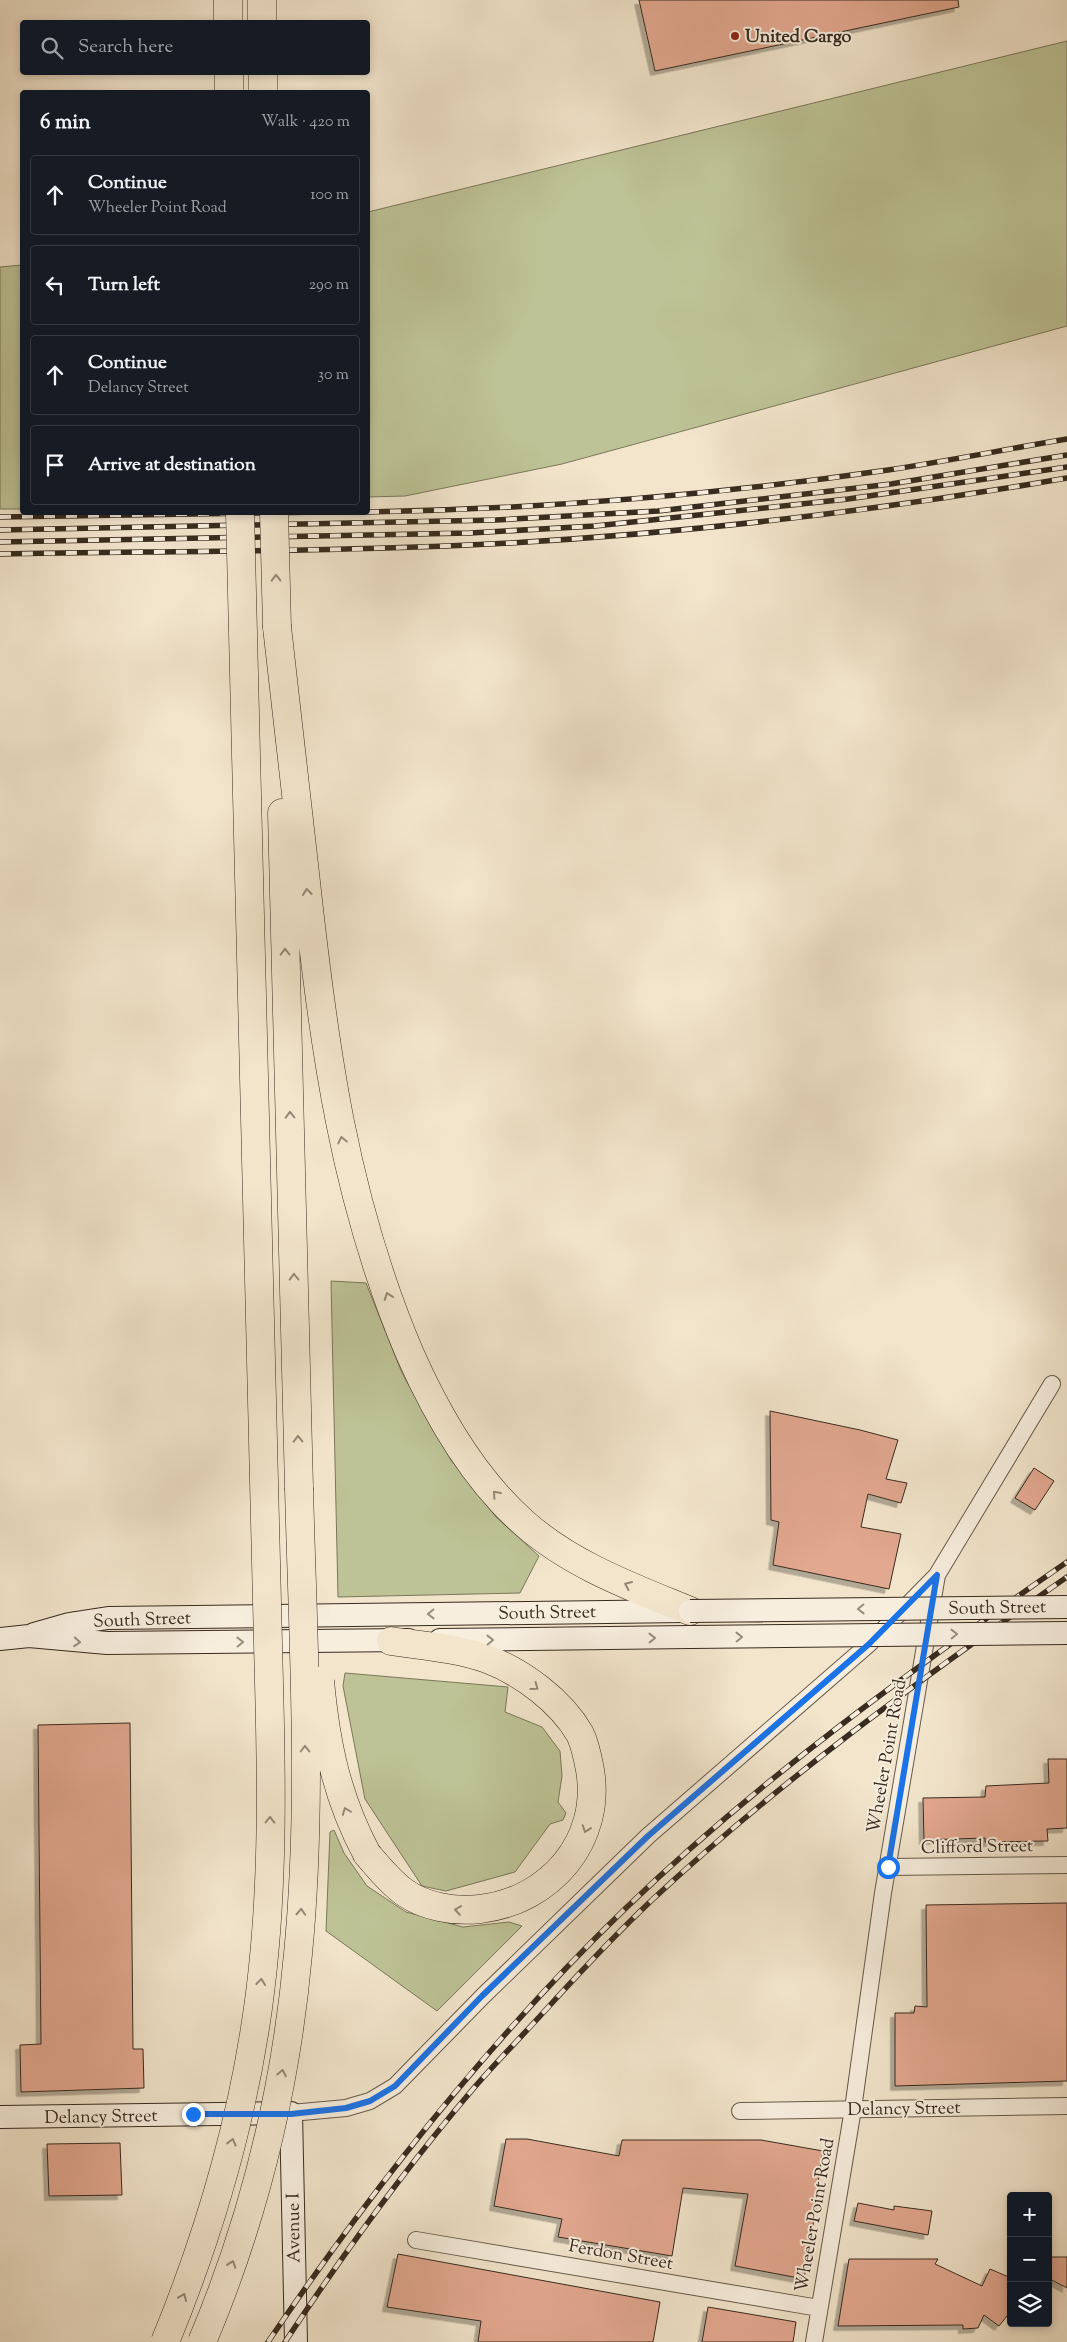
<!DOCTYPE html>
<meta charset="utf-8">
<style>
:root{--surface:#171b24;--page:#20242c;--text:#f1f3f6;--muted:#9ea1a6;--line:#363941}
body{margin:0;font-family:"Sorts Mill Goudy",serif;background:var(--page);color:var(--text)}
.controls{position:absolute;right:15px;bottom:15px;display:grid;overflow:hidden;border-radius:5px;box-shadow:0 2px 8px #0003}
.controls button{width:45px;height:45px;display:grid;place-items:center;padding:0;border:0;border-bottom:1px solid var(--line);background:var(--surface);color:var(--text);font:25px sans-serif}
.stop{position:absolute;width:15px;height:15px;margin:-11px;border:4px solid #1a73e8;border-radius:50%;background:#fff}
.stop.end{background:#1a73e8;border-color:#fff;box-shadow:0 1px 5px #0008}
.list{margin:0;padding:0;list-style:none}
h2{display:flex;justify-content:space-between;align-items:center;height:65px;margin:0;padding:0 20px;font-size:21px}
h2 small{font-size:16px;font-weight:400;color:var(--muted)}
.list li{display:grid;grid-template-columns:32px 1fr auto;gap:15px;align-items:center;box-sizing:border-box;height:80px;margin:0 10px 10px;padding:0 10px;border:1px solid var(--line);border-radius:5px}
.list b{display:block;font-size:19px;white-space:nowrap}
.list p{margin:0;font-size:16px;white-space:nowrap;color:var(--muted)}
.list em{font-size:16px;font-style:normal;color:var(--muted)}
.icon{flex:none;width:28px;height:28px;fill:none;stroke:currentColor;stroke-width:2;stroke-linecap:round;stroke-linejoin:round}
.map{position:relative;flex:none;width:1067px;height:2342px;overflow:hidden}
.search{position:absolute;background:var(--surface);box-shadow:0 2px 8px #0003;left:20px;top:20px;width:350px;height:55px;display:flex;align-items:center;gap:12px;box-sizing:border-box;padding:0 18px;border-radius:5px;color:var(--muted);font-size:19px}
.panel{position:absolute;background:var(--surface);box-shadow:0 2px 8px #0003;left:20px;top:90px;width:350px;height:425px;border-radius:5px}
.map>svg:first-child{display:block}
</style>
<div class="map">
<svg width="1067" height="2342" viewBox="0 0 1067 2342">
<defs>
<filter id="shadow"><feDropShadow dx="-4.5" dy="4.5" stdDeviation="0" flood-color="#0004"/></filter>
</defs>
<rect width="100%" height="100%" fill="#f2e5cc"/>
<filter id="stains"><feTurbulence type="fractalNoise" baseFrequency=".004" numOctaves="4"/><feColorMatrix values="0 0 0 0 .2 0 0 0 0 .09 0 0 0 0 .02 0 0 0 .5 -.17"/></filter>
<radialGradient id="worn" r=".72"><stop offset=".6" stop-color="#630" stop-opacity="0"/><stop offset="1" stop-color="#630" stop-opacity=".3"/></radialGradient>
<path fill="#bdc396" stroke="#7a775a" d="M1067,41v285l-505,138 -157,32 -37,1v-285z
M22,265v244h-22v-242z
M331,1281l35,2 36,90 49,87 45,57 43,39 -19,37 -182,4z
M345,1673l163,14 -3,25 37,15 18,24 2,25 -4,26 8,11 -3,7 -13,4 -35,48 -69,19 -24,-5 -57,-87 -22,-113z
M334,1830l10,23 23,33 39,26 57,15 46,-5 13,4 -85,85 -111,-80 4,-99z"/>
<path fill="#e2a890" stroke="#382b1f" filter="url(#shadow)" d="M639,0h319l1,7 -304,64z
M770,1411l90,19 38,10 -12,39 21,4 -6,20 -33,-9 -7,33 40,7 -12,55 -116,-24 6,-43 -8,-2z
M1034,1468l20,13 -19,29 -20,-12z
M130,1723l3,326h10l1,39 -123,4 -1,-47 21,-1 -3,-319z
M1048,1759h19v69l-20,1 1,12 -63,1v-4l-61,2 -1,-42 62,-1 1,-11 63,-3z
M1067,1903v178l-172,5v-73h19l1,-7 12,1 -1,-102z
M506,2139h21l92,17 3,-16h139l62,11 -6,38h2l-15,90 -69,-13 13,-72 -65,-6 -11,68 -114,-19 4,-18 -68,-13z
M120,2143l2,52 -73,1 -2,-52z
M858,2203l36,7v-4l38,5 -4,24 -74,-14z
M398,2254l262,48 -7,40h-175l3,-21 -94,-14z
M1048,2257h19v31l-19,-10z
M849,2259h89l-3,5 47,22 8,-17 21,9v33l-12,15 -15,-11 -6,13 -15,1v-4l-125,1z
M708,2307l88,15 -3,20h-91z"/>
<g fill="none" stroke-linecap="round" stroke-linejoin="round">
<defs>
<path id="street" d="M888,1867l179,-2
M740,2111l327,-5
M291,2113l55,-5 24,-7 25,-15 88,-90 165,-160 221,-192 68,-69
M416,2240l403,68
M814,2342l39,-233 30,-216 54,-318 115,-191"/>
<path id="secondary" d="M34,1634l35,-10 39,-6 577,-7
M0,1639l29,-3 78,7 301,-3
M440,1640l250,-3
M0,2117l291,-4 5,229"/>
<path id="highway" d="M228,22v-22
M262,22v-22
M229,72v20
M263,72v20
M277,627c10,85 19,170 29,255 18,165 38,317 104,472 27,61 63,124 114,169 47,42 108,64 166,88
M282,813l17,675
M367,1854c12,14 23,28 37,38 21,15 51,20 76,17 70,-8 122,-68 110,-139 -2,-11 -5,-26 -10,-36 -19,-33 -58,-62 -93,-75 -31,-11 -64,-13 -96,-18"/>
</defs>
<use href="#street" stroke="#665a4a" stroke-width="18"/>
<use href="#secondary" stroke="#382b1f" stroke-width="24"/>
<use href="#highway" stroke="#382b1f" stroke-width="29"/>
<use href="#street" stroke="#f7eede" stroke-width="16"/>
<use href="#secondary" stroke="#f7eede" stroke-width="22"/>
<use href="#highway" stroke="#f2e5cc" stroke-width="28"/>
<defs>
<path id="rail" d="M368,512c173,-3 348,-17 520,-42 60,-9 119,-21 179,-31
M0,517l324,-5
M0,530l496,-10 162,-9 233,-27 176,-29
M0,542l470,-9 125,-7 253,-27 219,-32
M0,554c170,-3 341,-2 511,-11 187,-11 372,-33 556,-65
M268,2342c106,-156 223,-304 359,-435 135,-130 287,-239 440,-345
M285,2342c58,-88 120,-173 188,-253 25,-29 53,-57 79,-86 32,-35 65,-70 100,-103 129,-120 271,-223 415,-323"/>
</defs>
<use href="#rail" stroke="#382b1f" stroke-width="5.5"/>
<use href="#rail" stroke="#f7eede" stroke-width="4" stroke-dasharray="11" stroke-linecap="butt"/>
<defs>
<path id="secondary-bridge" d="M690,1611l377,-4
M690,1637l377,-4"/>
<path id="highway-bridge" d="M274,512l3,115
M320,1681c6,64 17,117 47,173
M165,2342c44,-107 77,-219 93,-334 15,-107 14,-216 11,-325l-29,-1171
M202,2342c52,-123 84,-254 96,-388 15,-154 5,-311 1,-466"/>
</defs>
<use href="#secondary-bridge" stroke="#382b1f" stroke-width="24" stroke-linecap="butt"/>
<use href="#highway-bridge" stroke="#382b1f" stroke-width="29" stroke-linecap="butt"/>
<use href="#secondary-bridge" stroke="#f7eede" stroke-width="22"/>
<use href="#highway-bridge" stroke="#f2e5cc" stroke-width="28"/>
</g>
<defs><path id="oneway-chevron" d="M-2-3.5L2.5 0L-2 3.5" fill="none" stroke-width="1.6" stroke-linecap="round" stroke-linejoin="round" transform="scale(1.25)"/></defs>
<g stroke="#958876">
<use href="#oneway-chevron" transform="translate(276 578) rotate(-91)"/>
<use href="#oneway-chevron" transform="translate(307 892) rotate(-96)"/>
<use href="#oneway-chevron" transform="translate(285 952) rotate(-91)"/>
<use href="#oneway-chevron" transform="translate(290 1115) rotate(-91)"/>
<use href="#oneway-chevron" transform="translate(342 1140) rotate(-102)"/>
<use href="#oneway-chevron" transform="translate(294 1277) rotate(-91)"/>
<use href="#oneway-chevron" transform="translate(388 1296) rotate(-110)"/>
<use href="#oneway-chevron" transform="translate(298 1439) rotate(-91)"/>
<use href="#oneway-chevron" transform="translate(496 1494) rotate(-132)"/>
<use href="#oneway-chevron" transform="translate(628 1585) rotate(-156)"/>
<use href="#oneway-chevron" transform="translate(535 1687) rotate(36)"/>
<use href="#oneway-chevron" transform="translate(305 1749) rotate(-90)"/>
<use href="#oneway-chevron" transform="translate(346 1811) rotate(-111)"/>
<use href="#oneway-chevron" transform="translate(270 1820) rotate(-89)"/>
<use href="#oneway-chevron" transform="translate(586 1829) rotate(109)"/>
<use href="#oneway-chevron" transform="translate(458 1910) rotate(-172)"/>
<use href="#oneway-chevron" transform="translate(301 1912) rotate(-87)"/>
<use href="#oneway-chevron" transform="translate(261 1982) rotate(-84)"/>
<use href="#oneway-chevron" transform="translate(282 2073) rotate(-79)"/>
<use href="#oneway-chevron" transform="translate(232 2142) rotate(-76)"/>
<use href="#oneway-chevron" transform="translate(232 2264) rotate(-71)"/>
<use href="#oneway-chevron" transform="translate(183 2297) rotate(-68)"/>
</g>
<g stroke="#988c7e">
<use href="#oneway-chevron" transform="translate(861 1609) rotate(179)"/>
<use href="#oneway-chevron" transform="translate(431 1614) rotate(179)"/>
<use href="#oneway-chevron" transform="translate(954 1634) rotate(-1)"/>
<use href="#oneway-chevron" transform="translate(739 1637) rotate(-1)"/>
<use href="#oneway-chevron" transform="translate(652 1638) rotate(-1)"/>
<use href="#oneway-chevron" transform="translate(490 1640) rotate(-1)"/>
<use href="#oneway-chevron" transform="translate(77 1642) rotate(4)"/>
<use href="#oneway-chevron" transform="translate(240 1642) rotate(-1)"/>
</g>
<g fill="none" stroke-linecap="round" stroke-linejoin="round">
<path stroke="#1a73e8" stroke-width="6" d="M193,2114h98l55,-6 24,-7 25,-15 87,-90 166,-160 221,-192 68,-69 -49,292"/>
</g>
<circle fill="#8f2418" stroke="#f7eede" stroke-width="2" cx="735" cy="36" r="5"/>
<g text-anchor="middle" stroke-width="4" stroke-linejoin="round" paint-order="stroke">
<g font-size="18" font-weight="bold" fill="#382b1f" stroke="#f7eede" text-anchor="start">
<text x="745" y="42">United Cargo</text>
</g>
<g font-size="18" fill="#382b1f" stroke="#f7eede">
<text transform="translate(997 1607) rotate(-1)" y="6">South Street</text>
<text transform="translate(547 1612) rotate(-1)" y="6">South Street</text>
<text transform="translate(142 1619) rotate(-2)" y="6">South Street</text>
<text transform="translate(886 1756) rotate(-80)" y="6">Wheeler Point Road</text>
<text transform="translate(977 1846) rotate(-1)" y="6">Clifford Street</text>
<text transform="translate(904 2108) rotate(-1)" y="6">Delancy Street</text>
<text transform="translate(101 2116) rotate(-1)" y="6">Delancy Street</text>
<text transform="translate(814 2215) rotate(-80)" y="6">Wheeler Point Road</text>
<text transform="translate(293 2228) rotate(-91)" y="6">Avenue I</text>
<text transform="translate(621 2254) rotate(10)" y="6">Ferdon Street</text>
</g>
</g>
<rect width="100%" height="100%" filter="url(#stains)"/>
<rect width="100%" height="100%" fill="url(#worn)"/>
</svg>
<div class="controls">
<button>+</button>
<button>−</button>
<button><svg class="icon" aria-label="layers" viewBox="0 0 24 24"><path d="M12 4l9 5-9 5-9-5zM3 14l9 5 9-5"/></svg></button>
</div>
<div class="stop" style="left:888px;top:1867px"></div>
<div class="stop end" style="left:193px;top:2114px"></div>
<div class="search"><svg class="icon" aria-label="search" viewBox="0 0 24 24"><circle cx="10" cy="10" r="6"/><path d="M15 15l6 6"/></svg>Search here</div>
<section class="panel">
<h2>6 min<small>Walk · 420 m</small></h2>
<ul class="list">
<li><svg class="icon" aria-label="ahead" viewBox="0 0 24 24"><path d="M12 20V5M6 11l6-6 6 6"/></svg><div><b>Continue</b><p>Wheeler Point Road</p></div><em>100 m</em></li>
<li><svg class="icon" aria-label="left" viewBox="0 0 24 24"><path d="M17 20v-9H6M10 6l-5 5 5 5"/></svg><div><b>Turn left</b></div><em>290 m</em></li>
<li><svg class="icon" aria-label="ahead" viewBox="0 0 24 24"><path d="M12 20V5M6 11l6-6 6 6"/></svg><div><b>Continue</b><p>Delancy Street</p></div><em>30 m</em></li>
<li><svg class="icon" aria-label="arrive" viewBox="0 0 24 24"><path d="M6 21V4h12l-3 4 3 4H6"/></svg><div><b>Arrive at destination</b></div></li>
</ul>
</section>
</div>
